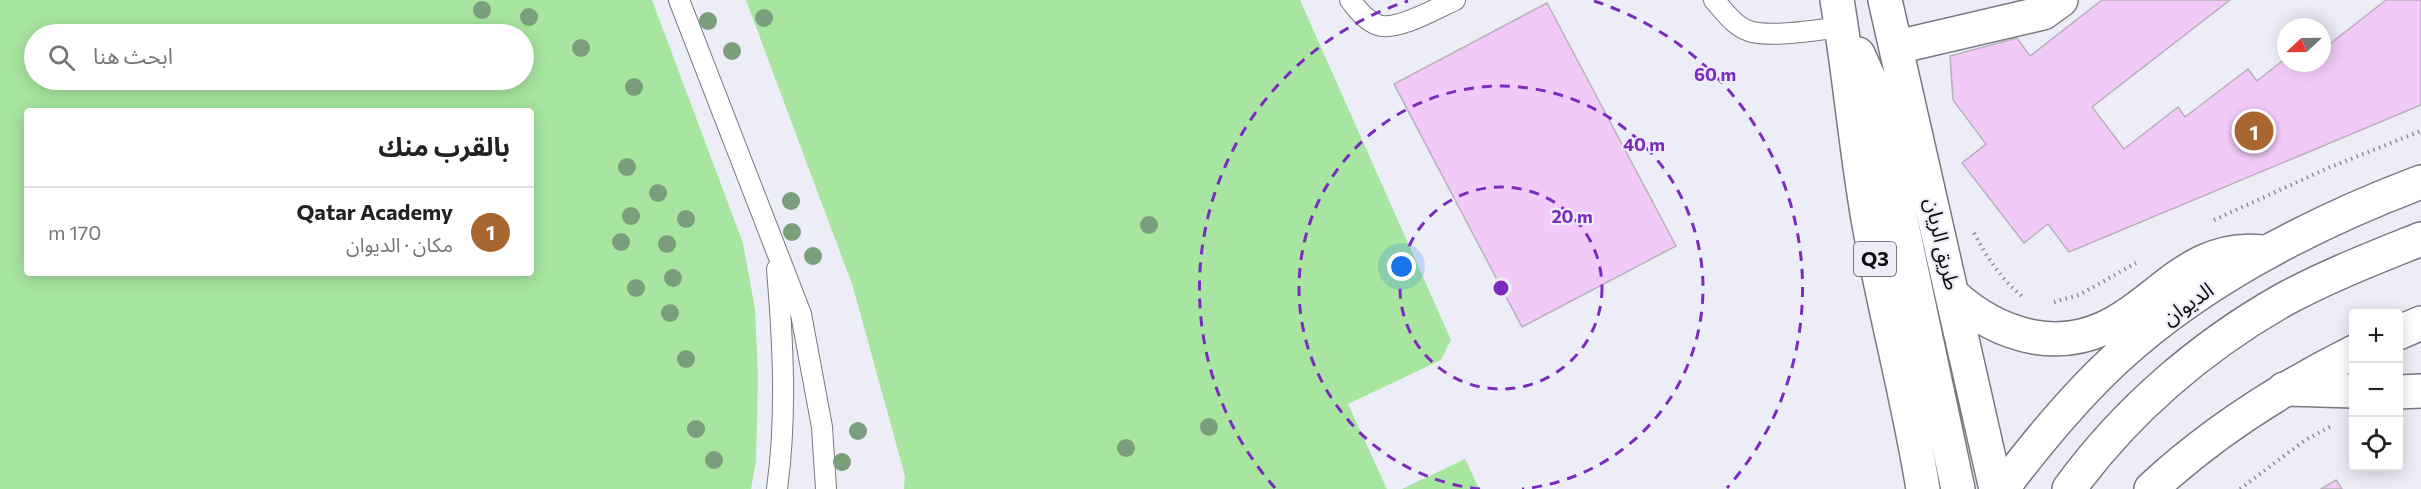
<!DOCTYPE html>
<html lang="ar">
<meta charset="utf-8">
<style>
:root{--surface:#fff;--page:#f6f6f6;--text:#222;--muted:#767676;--line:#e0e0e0;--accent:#a86731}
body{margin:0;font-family:Commissioner,"Noto Sans Arabic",sans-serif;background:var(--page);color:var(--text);direction:rtl}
.controls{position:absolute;right:18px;bottom:18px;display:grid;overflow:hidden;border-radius:6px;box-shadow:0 3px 15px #0003}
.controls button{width:54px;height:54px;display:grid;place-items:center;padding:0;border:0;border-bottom:2px solid var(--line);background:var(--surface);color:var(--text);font:30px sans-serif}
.compass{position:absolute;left:2277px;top:18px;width:54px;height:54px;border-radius:50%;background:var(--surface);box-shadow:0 3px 15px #0003;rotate:248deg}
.you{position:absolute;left:1402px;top:267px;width:21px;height:21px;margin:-15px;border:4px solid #fff;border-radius:50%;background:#1a73e8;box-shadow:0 0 0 9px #1a73e833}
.badge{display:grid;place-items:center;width:39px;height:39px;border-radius:50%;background:var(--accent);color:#fff;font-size:20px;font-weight:700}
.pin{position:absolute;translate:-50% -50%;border:3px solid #fff;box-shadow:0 2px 6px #0006}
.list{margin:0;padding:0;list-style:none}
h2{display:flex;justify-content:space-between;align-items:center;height:78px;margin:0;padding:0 24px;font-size:26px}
h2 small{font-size:20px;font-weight:400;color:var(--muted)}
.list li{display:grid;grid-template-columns:39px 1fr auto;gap:18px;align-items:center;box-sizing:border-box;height:90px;padding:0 24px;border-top:2px solid var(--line)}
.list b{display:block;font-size:22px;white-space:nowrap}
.list p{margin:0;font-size:20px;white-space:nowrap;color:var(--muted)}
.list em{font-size:20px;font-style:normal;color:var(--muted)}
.icon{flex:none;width:33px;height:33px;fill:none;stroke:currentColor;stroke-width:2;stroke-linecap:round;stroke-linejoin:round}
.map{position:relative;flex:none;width:2421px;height:489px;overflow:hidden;direction:ltr}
.search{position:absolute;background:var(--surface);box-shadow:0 3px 15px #0003;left:24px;top:24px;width:510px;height:66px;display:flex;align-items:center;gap:15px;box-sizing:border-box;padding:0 21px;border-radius:33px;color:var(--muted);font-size:22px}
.panel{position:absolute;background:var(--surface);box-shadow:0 3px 15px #0003;left:24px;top:108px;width:510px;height:168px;border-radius:6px;direction:rtl}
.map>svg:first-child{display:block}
</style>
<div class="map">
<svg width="2421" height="489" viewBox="0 0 2421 489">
<rect width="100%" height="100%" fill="#ededf8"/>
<path fill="#a8e5a0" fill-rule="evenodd" d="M0,0h652l91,243 12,66 3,68 -2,84 -5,28h-751zM34,34h490v46h-490zM27,111h504v162h-504z
M746,0h554l151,340 -10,20 -93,44 39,85h-483l1,-13 -52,-189z
M1465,459l14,30h-77z"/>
<path fill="#f1caf8" stroke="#b8b1ba" stroke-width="1.5" d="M2102,0h128l-138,107 32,42 54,-42 7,10 63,-48 9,12 29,-23v5h36v-13l64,-50h35v105l-352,147 -21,-28 -24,19 -62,-80 24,-19 -33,-44 -3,-44 67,-18 13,18z
M1547,3l129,243 -154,81 -128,-243z
M2336,480l6,9h-21z"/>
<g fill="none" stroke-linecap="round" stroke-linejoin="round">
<defs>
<path id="lane" d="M679,0l122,314 21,113 4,62
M1350,0c8,10 16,21 28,25 18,7 59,-17 77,-25
M1714,0c10,11 20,26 35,31 21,7 69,-1 93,-4
M777,489c10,-73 6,-147 0,-220"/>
<path id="street" d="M1897,47l146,-34 18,-13
M2284,389l70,2
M2398,392l23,-1"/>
<path id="primary" d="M1837,0c13,76 19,154 33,230 16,87 39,172 53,259
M1885,0l111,489
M1858,54l14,31 5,22 81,382
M1953,295c24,22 49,36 81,42 106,18 132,-97 229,-85
M2398,333l23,-10
M2002,489c30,-40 62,-79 97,-114 87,-87 208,-150 322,-193
M2069,489c56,-77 131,-142 214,-189 44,-24 91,-42 138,-61
M2151,489c60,-56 129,-100 203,-137"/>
</defs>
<use href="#lane" stroke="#797983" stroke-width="22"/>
<use href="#street" stroke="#797983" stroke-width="36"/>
<use href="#primary" stroke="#797983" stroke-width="36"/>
<path stroke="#8d8d95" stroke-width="4" stroke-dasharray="1.5 4.5" stroke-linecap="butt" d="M2214,220l114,-52 93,-37
M1974,233c14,26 27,46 50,65
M2054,302l25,-7 57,-32
M2240,489l64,-48 29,-16"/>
<use href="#lane" stroke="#fff" stroke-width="20"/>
<use href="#street" stroke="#fff" stroke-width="33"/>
<use href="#primary" stroke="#fff" stroke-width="33"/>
</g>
<g fill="#7b9e7c">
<circle cx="482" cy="10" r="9"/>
<circle cx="529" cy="17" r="9"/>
<circle cx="764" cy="18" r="9"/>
<circle cx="708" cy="21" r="9"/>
<circle cx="581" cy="48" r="9"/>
<circle cx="732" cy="51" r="9"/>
<circle cx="634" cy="87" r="9"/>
<circle cx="627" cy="167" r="9"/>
<circle cx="658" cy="193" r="9"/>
<circle cx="791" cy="201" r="9"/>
<circle cx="631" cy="216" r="9"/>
<circle cx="686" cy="219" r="9"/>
<circle cx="1149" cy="225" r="9"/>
<circle cx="792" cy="232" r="9"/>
<circle cx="621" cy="242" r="9"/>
<circle cx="667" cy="244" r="9"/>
<circle cx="813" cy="256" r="9"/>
<circle cx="673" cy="278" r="9"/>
<circle cx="636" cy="288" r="9"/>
<circle cx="670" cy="313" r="9"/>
<circle cx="686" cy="359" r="9"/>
<circle cx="1209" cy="427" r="9"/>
<circle cx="696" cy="429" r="9"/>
<circle cx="858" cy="431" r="9"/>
<circle cx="1126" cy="448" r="9"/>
<circle cx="714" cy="460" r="9"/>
<circle cx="842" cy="462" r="9"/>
</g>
<g fill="none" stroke="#7b2cbf" stroke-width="3" stroke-dasharray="10 8">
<circle cx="1501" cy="288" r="101"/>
<path d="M1480 489A202 202 0 1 1 1522 489"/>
<path d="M1275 488A302 302 0 0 1 1408 1M1594 1A302 302 0 0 1 1727 488"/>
</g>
<g text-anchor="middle" stroke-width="4.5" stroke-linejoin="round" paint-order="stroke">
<rect fill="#ededf8" stroke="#505056" stroke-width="1.5" x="1854" y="242" width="42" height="34" rx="4.5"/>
<g font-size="20" font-weight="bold" fill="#0d0d10">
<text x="1875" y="266">Q3</text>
</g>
<g font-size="21" fill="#0d0d10" stroke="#ededf8">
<text transform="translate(1942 244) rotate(77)" y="7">طريق الريان</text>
<text transform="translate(2188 304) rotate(-35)" y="7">الديوان</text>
</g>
</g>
<circle cx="1501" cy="288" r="9" fill="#7b2cbf" stroke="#ededf8" stroke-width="3"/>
<g font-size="18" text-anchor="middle" font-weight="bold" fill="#7b2cbf" stroke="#ededf8" stroke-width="4.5" stroke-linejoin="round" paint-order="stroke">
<text x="1715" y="81">60 m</text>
<text x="1644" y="151">40 m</text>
<text x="1572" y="223">20 m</text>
</g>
</svg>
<div class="controls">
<button>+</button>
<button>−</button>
<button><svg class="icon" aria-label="locate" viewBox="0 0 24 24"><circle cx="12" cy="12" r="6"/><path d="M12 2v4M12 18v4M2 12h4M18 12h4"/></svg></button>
</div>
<svg class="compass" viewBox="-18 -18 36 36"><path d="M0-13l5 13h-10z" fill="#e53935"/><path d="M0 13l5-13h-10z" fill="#767676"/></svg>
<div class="you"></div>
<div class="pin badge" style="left:2254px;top:131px">1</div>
<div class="search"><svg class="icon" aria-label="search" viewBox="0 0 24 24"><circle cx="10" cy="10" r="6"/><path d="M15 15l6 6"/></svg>ابحث هنا</div>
<section class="panel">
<h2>بالقرب منك<small></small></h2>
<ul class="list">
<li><span class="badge">1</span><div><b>Qatar Academy</b><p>مكان · الديوان</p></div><em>170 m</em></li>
</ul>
</section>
</div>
